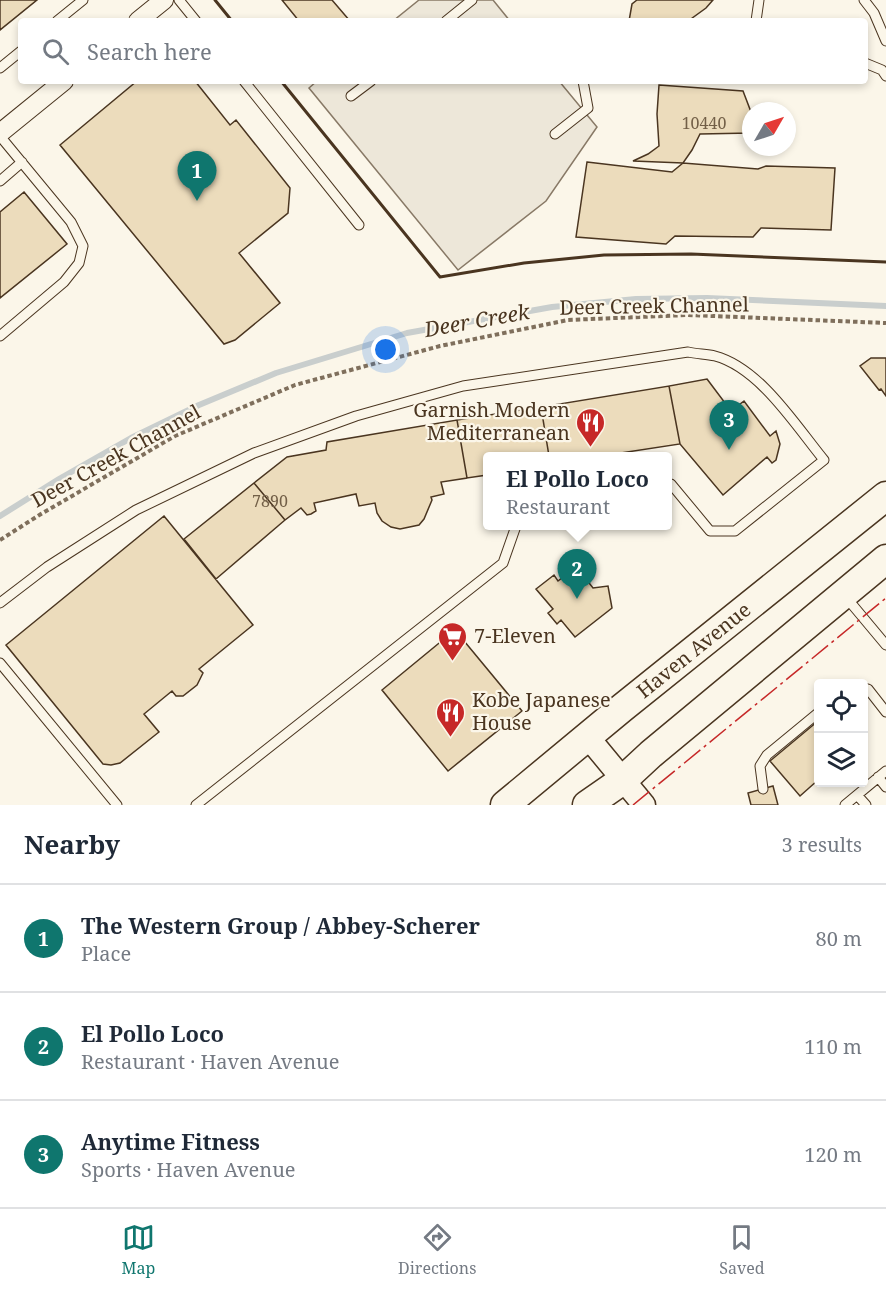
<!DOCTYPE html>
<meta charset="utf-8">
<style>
:root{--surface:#fff;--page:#f2f2f3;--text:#1f2937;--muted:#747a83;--line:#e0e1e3;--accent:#0f766e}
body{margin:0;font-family:"Noto Serif",serif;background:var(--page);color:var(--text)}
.controls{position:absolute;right:18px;bottom:18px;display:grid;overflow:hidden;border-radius:6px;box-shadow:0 3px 9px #0003}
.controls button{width:54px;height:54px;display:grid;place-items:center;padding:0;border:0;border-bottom:2px solid var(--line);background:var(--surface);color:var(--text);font:30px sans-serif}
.compass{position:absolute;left:742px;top:102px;width:54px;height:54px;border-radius:50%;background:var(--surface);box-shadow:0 3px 9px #0003;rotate:51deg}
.you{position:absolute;left:386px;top:350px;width:21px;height:21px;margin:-15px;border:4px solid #fff;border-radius:50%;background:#1a73e8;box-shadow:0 0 0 9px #1a73e833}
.badge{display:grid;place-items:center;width:39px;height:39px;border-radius:50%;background:var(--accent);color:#fff;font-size:20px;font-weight:700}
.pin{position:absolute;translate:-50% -50px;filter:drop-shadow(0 2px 3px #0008)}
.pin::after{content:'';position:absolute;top:32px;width:21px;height:18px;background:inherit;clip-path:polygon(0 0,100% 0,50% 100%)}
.popup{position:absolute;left:483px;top:452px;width:189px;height:78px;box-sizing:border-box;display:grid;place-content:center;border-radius:6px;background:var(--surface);filter:drop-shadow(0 2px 4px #0005);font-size:20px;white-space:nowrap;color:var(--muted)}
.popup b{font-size:22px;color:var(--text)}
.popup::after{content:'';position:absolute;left:50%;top:100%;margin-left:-12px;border:12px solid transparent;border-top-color:var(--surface)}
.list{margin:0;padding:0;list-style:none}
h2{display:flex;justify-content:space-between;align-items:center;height:78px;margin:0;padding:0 24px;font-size:26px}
h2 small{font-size:20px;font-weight:400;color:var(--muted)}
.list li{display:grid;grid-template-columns:39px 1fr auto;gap:18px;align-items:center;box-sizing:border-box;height:108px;padding:0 24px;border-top:2px solid var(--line)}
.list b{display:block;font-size:22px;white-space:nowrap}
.list p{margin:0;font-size:20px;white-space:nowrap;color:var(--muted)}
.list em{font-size:20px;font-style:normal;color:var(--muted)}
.icon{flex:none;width:33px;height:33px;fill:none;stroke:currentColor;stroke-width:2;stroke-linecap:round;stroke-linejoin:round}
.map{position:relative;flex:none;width:886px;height:805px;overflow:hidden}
.search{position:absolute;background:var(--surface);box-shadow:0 3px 9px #0003;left:18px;right:18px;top:18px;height:66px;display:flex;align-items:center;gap:15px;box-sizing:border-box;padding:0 21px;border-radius:6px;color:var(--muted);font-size:22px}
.sheet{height:402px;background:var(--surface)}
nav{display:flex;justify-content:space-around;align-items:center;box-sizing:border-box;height:84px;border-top:2px solid var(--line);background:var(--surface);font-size:16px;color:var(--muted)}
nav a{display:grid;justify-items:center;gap:3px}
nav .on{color:var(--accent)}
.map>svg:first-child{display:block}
</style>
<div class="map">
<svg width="886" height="805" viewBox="0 0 886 805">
<rect width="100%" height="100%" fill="#fbf6e9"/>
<path fill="#ede7d9" stroke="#887966" stroke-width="1.5" d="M419,0h74l17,21h-117z
M317,81h242l38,46 -51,74 -88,69 -149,-182z"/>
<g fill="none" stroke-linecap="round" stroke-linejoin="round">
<path stroke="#c9cecd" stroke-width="6" d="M0,516l59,-37 72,-41 68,-33 77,-32 131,-40 145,-26 84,-8 71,-1 179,8"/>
</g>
<path fill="#ecdcbc" stroke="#4a3520" stroke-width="1.5" d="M0,0h37l-37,30z
M282,0h50l18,21h-51z
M637,0h76l-7,8 -18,13h-59l3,-17z
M137,81h58l35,44 6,-5 54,68 -2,25 -49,40 41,50 -45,37 -11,4 -164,-199z
M659,85l84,6 8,21v21l-51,1 -8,16 -9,13 -50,-2 15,-7 11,-8 -2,-32z
M587,162l85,10 11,-9 75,6 8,-3 69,2 -4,62 -70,-2 -8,9 -78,-1 -9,8 -90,-7z
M24,192l43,52 -67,54v-86z
M871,358h15v38l-5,-7 -2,1 -19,-24z
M707,379l24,32 13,-10 26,35 6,-5 4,13 -4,16 -4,3 -5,-6 -44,38 -43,-51 -11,-58z
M669,386l11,58 -79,12h-52l-8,-49z
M541,407l8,49h-62v19l-20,3 -10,-58z
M457,420l10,58 -26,4 3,12 -13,3 1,3 -8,19 -5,6 -19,4 -9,-2 -9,-6 -5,-8 -2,-10 -16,3 -3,-12 -42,9 2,8 -5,3 -4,1 -6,-7 -16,12 -31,-37 33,-26 39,-7 1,-8z
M254,483l31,37 -69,59 -32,-40z
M164,516l89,109 -54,44 4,4 -6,12 -14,11h-7l-4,-5 -28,23 15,18 -39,31 -9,2 -8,-1 -97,-119z
M579,570l14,18 15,-2 4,22 -37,29 -14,-17 -4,4 -9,-11 5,-4 -17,-20 18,-14 4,6 9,-7 3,4z
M455,630l67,81 -74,60 -66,-81z
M818,721v59l-18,16 -30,-35z
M773,786l5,19h-27l-3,-12z"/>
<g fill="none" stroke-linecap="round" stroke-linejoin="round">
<defs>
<path id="service" d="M179,0l17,21
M864,0l10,13 12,28
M57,21l26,-21
M446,21l26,-21
M756,21l3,-21
M865,63l17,7 4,6
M0,68l21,-17
M244,81l115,144
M351,96l20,-15
M555,134l33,-26 -5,-27
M0,136l71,86 12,24 -4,17 -15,19 -64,54
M0,181l22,-19
M845,596l41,49
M0,603l47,-36 89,-57 118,-57 102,-37 107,-30 225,-34c9,2 19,2 27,4 45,12 81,70 109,104l-89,71h-25l-39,-47 -4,1
M0,663l117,142
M864,688l4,1 18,23
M878,777l8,10
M763,789l-3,-23 7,-11 51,-42
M857,795l9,10
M196,805l307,-242 13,-37
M845,805l41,-34"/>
<path id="minor" d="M138,21l26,-21
M0,133l64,-52"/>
<path id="tertiary" d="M587,736l57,69"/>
<g id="primary">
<path id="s1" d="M505,805l117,-97 264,-212"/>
<path d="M587,805l36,-25 28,-26 235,-195"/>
</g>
</defs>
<use href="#service" stroke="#4a3520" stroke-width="11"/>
<use href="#minor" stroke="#4a3520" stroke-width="20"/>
<use href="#tertiary" stroke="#4a3520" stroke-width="25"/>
<use href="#primary" stroke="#4a3520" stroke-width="31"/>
<path stroke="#7f6f5c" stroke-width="4" stroke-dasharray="4.5 3" stroke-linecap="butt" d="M0,540l41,-26 134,-78 120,-51 145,-39 128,-26 120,-5 198,8"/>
<use href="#service" stroke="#fbf6e9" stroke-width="9"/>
<use href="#minor" stroke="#fbf6e9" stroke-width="18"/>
<use href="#tertiary" stroke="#fbf6e9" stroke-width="22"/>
<use href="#primary" stroke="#fbf6e9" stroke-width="28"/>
<path stroke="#4a3520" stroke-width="3" d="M215,0l17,21
M281,81l159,196 84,-14 80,-8 87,-1 195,8"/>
<path stroke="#c62828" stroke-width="1.5" stroke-dasharray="21 4.5 3 4.5" stroke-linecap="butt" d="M633,805l253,-207"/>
</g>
<defs>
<symbol id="restaurant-pin" viewBox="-11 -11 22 30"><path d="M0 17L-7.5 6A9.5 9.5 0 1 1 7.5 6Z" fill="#c62828" stroke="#fbf6e9"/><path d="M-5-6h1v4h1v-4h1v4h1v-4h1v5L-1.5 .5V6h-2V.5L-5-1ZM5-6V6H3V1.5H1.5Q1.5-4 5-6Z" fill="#fff"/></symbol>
<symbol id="supermarket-pin" viewBox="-11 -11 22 30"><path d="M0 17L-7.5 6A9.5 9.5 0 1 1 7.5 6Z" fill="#c62828" stroke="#fbf6e9"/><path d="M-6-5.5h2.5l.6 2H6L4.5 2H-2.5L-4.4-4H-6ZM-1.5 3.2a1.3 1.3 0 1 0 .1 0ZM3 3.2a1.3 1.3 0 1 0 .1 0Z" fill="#fff"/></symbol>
</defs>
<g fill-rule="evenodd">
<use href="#restaurant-pin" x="574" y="406" width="33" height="45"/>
<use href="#supermarket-pin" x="436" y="620" width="33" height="45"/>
<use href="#restaurant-pin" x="434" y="696" width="33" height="45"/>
</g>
<g text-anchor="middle" stroke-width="4.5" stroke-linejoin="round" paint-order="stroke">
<g font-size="16" fill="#725f47">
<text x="704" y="129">10440</text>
<text x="270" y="507">7890</text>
</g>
<g font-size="20" fill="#4a3520" stroke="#fbf6e9">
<text transform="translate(654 306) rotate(-1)" y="7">Deer Creek Channel</text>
<text transform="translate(116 456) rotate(-29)" y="7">Deer Creek Channel</text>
<text dy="7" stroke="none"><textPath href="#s1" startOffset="244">Haven Avenue</textPath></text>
</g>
<g font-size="20" fill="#4a3520" stroke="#fbf6e9" text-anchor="start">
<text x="570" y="417" text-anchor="end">Garnish Modern<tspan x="570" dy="23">Mediterranean</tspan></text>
<text x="474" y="643">7-Eleven</text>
<text x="472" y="707">Kobe Japanese<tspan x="472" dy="23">House</tspan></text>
</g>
<g font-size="21" font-style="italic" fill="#4a3520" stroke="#fbf6e9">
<text transform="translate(477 321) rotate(-10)" y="7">Deer Creek</text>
</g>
</g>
</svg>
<div class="controls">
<button><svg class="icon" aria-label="locate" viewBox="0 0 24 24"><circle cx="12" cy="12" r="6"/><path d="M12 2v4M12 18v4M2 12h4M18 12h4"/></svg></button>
<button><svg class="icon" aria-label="layers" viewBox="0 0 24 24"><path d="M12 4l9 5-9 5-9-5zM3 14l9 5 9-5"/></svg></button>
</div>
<svg class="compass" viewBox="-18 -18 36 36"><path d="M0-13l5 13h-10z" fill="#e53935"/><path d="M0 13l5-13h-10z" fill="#747a83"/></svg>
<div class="you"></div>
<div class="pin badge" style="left:197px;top:201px">1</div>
<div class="pin badge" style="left:577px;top:599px">2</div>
<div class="popup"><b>El Pollo Loco</b>Restaurant</div>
<div class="pin badge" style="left:729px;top:450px">3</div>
<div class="search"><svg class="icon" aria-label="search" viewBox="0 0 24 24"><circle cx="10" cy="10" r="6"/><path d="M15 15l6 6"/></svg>Search here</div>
</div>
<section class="sheet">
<h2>Nearby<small>3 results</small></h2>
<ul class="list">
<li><span class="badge">1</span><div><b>The Western Group / Abbey-Scherer</b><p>Place</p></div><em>80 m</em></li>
<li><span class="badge">2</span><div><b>El Pollo Loco</b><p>Restaurant · Haven Avenue</p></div><em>110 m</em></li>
<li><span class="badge">3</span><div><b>Anytime Fitness</b><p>Sports · Haven Avenue</p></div><em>120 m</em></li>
</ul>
</section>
<nav>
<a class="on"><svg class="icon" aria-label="map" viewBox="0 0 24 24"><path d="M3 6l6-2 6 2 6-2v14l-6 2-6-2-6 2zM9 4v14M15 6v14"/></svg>Map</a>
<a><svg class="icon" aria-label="directions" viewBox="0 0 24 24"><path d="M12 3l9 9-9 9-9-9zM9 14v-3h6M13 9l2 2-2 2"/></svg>Directions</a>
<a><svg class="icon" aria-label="saved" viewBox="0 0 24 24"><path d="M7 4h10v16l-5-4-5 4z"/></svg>Saved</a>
</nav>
